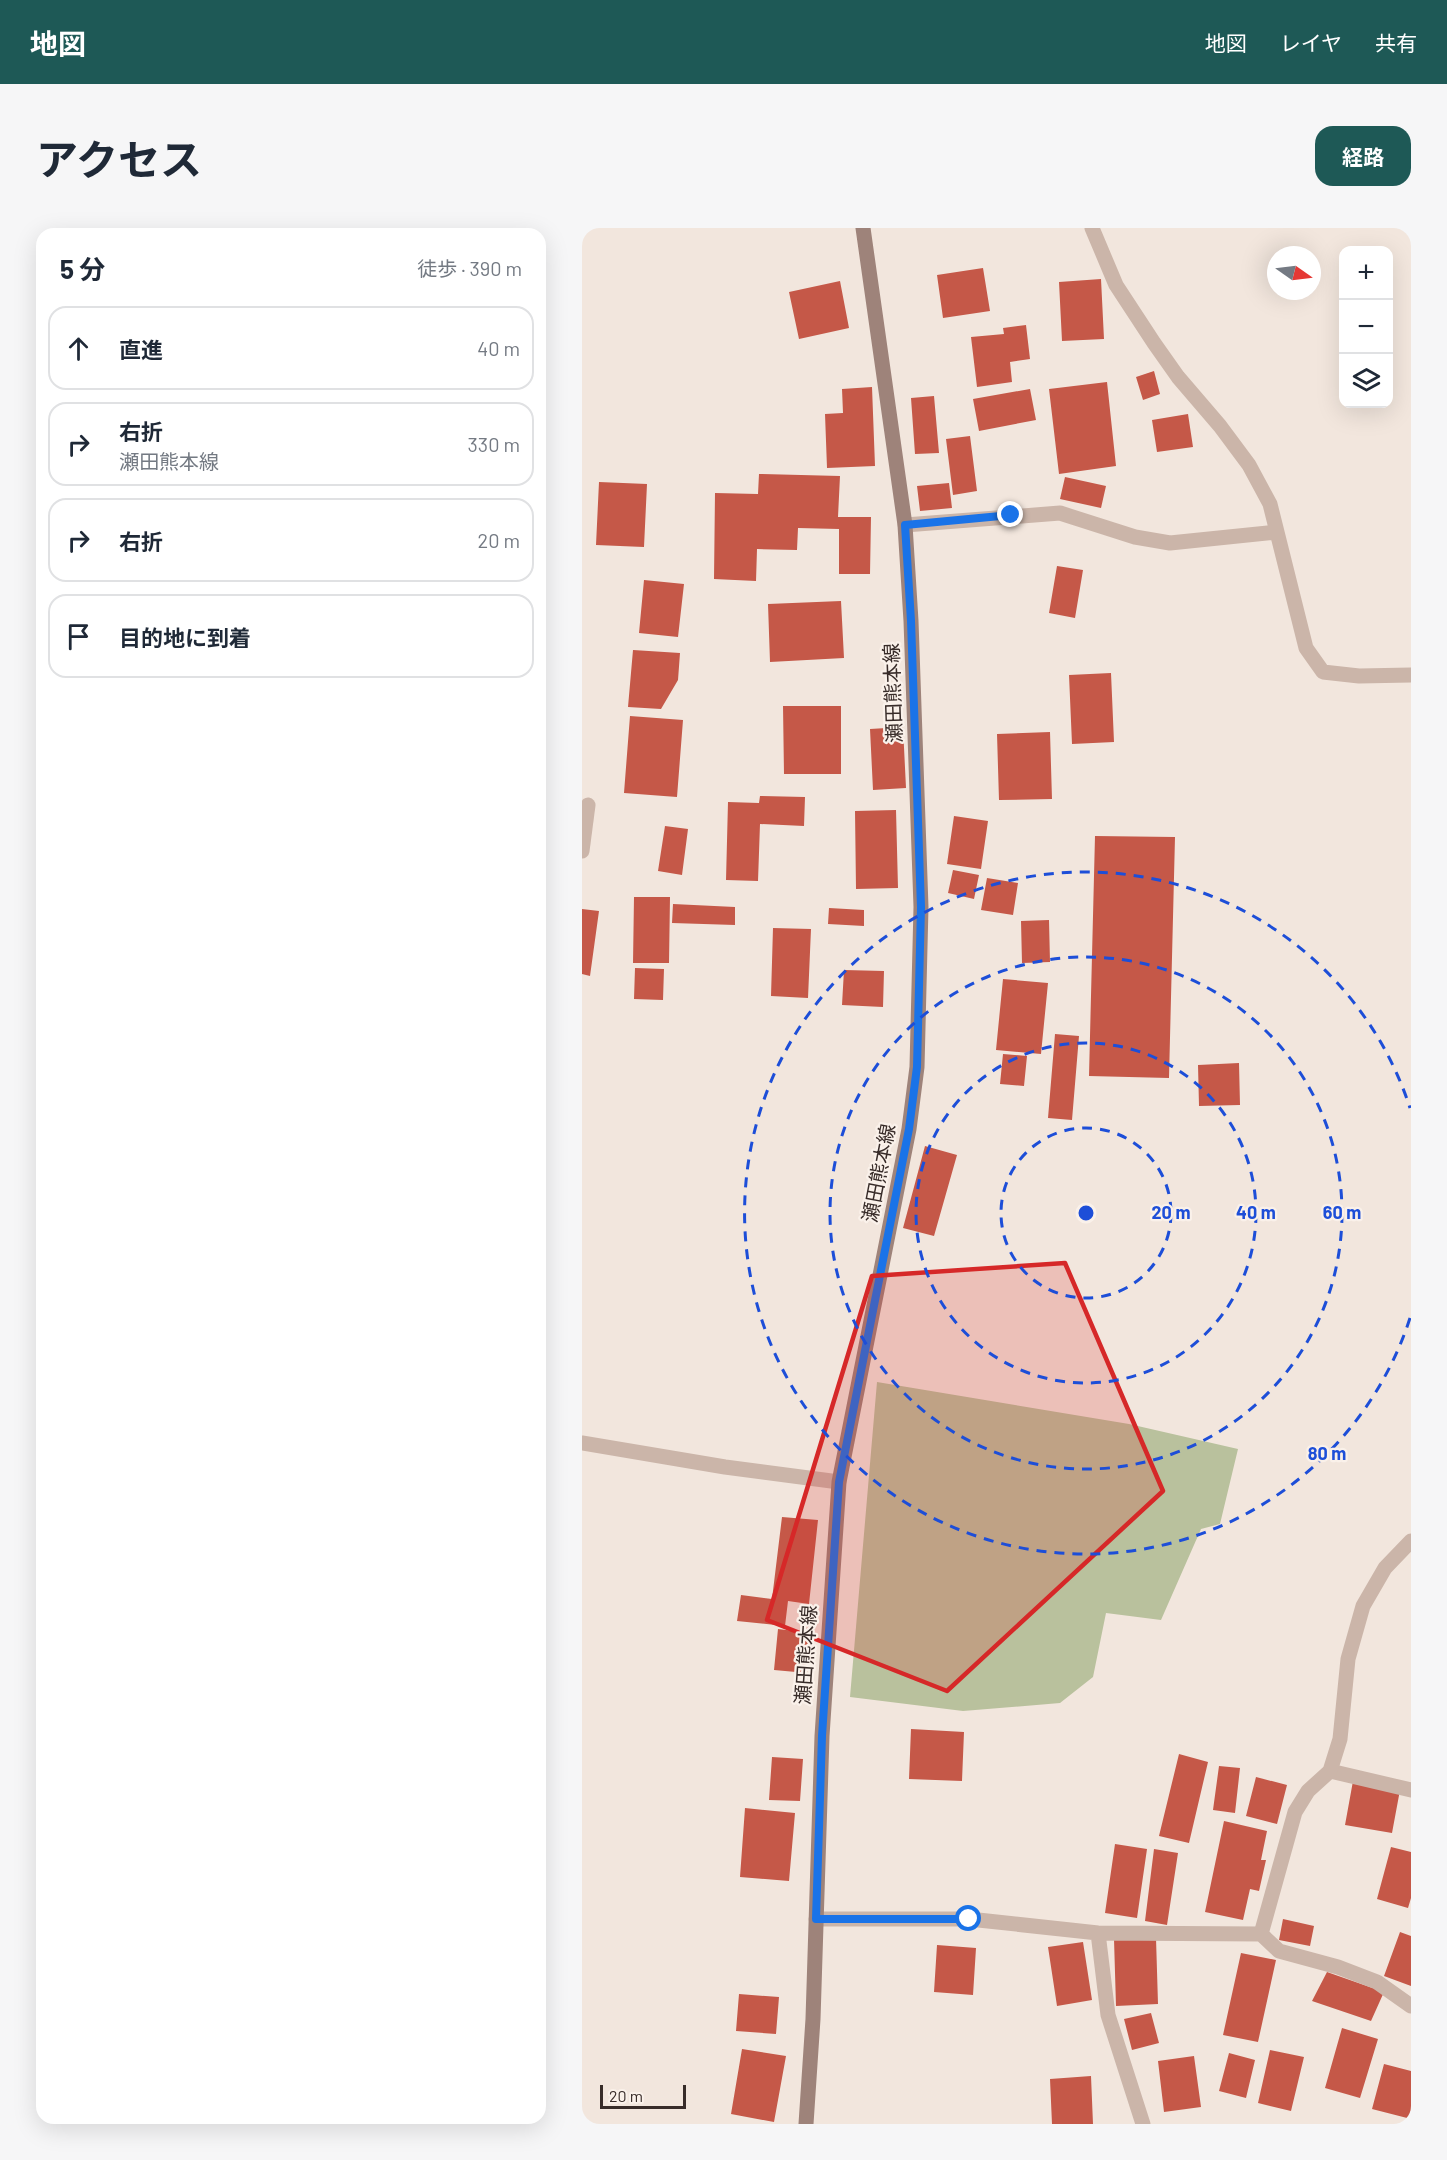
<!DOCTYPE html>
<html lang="ja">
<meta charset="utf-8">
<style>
:root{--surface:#fff;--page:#f6f6f7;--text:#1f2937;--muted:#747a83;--line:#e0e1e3;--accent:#1e5956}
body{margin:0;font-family:Barlow,"Noto Sans JP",sans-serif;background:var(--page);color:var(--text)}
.controls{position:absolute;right:18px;top:18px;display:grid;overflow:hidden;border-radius:12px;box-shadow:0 6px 24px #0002}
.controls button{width:54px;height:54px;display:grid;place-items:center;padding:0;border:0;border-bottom:2px solid var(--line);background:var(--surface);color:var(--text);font:30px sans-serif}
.compass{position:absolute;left:685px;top:18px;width:54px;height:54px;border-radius:50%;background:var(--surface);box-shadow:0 6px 24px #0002;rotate:104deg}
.scale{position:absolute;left:18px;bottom:15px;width:86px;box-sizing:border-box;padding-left:6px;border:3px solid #382c29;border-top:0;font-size:16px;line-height:21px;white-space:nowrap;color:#382c29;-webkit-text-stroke:4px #faf1ea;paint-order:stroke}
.stop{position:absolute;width:18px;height:18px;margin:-14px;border:4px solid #1a73e8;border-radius:50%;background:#fff}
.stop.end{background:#1a73e8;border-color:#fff;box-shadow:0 2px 6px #0008}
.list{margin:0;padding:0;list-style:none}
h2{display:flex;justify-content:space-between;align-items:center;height:78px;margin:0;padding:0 24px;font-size:26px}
h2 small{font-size:20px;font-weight:400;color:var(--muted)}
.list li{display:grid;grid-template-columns:39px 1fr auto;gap:18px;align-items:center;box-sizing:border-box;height:84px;margin:0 12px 12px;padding:0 12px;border:2px solid var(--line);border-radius:18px}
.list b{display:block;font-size:22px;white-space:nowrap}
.list p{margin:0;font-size:20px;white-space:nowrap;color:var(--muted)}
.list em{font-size:20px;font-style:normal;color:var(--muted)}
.icon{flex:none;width:33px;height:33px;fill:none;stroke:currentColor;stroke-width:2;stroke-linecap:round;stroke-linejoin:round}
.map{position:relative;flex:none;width:829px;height:1896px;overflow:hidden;border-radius:18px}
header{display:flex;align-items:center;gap:36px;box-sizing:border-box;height:84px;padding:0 30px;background:var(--accent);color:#fff}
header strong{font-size:28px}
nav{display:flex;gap:33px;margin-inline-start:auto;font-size:21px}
.intro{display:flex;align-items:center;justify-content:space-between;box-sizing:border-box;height:144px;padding:0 36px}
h1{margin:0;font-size:42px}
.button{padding:15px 27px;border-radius:18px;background:var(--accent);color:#fff;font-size:21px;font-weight:700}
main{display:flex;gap:36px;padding:0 36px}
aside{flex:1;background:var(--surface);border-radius:18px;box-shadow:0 6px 24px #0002}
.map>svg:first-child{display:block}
</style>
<header>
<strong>地図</strong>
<nav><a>地図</a><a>レイヤ</a><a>共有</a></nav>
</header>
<div class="intro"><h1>アクセス</h1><a class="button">経路</a></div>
<main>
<aside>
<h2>5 分<small>徒歩 · 390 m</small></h2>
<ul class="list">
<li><svg class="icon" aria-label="ahead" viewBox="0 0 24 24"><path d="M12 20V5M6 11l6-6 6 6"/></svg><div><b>直進</b></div><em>40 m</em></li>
<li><svg class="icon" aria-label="right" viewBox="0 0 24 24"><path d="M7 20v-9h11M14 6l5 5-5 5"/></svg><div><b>右折</b><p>瀬田熊本線</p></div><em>330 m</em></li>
<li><svg class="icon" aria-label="right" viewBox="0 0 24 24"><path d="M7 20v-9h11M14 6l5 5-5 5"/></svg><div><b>右折</b></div><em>20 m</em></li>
<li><svg class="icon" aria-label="arrive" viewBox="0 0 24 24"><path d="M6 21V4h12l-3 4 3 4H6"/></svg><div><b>目的地に到着</b></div></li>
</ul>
</aside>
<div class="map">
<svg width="829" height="1896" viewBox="0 0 829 1896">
<rect width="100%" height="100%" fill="#f2e6dd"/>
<path fill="#b9c19d" d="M295,1154l252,42 109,25 -18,75 -19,5 -40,91 -55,-7 -13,64 -33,26 -97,8 -113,-14z"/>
<path fill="#c55848" d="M401,40l7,43 -47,7 -6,-43z
M519,51l3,60 -42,2 -3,-59z
M258,53l9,47 -50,11 -10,-47z
M444,97l4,34 -20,3 2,20 -35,5 -6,-50 33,-3 -1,-6z
M572,143l6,23 -17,6 -7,-23z
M525,154l9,84 -57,8 -10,-85z
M290,159l3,79 -48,2 -2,-54 18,-1 -1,-24z
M448,161l6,31 -57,11 -6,-32z
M352,168l5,57 -24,1 -4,-56z
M606,186l5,33 -36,5 -5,-32z
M388,208l7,55 -24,4 -7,-56z
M177,246l81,2 -2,41h33l-1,57h-31v-45l-41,-1 -1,22 -40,-1 -1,32 -42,-2 1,-86 43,1z
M483,249l41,9 -5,22 -41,-9z
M17,254l48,2 -3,63 -48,-2z
M367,255l3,25 -32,3 -3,-25z
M475,338l26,4 -8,48 -26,-5z
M62,352l40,4 -6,53 -39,-4z
M259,373l3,57 -74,4 -2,-58z
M51,422l47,3 -2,27 -17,29 -33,-2z
M529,445l3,69 -42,2 -3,-69z
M201,478h58v68h-57z
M48,488l53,4 -6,77 -53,-4z
M321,499l3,61 -33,2 -3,-61z
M468,504l2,67 -53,1 -2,-66z
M178,568l45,1 -1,29 -44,-2 -2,57 -32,-1 2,-78 31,1z
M314,582l2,78 -42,1 -1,-78z
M372,588l34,5 -7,48 -34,-5z
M83,598l23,3 -6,46 -24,-4z
M513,608l80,1 -6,241 -80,-2z
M371,642l26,5 -5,24 -26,-6z
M405,650l31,5 -5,32 -32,-5z
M52,669h36l-1,66h-36z
M91,676l62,3v18l-63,-2z
M247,680l35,2v16l-36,-2z
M0,681l17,2 -9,65 -8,-2z
M467,692l1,42 -28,1 -1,-42z
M191,700l38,1 -3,69 -37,-2z
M53,740l29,1 -1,31 -29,-1z
M262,742l40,1 -1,36 -41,-2z
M421,751l45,4 -7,71 -45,-4z
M473,806l24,2 -7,84 -24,-2z
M421,826l24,2 -3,30 -24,-2z
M657,835l1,42 -41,1 -1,-41z
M343,918l32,9 -23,81 -31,-8z
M200,1289l36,3 -9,84 -21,-3 -3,25 -48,-5 4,-26 31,4z
M196,1401l33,4 -4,40 -33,-3z
M329,1501l53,3 -2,49 -53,-2z
M597,1526l29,8 -19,81 -30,-7z
M190,1529l31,2 -3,42 -31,-1z
M637,1538l21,2 -5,45 -22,-3z
M674,1549l31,8 -10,39 -31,-8z
M771,1553l47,9 -8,43 -47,-8z
M163,1580l50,5 -6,68 -49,-4z
M642,1593l43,10 -6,29h5l-7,31 -9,-2 -7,31 -38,-8z
M533,1616l32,5 -10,69 -32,-5z
M809,1619l20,5v46l-3,10 -31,-9z
M572,1621l24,4 -11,72 -22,-4z
M701,1691l31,7 -4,20 -31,-6z
M818,1704l11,4v50l-27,-10z
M574,1710l2,66 -42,2 -2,-67z
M501,1714l9,58 -35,6 -9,-59z
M355,1717l39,3 -3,47 -39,-3z
M659,1725l35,7 -18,82 -35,-7z
M745,1744l57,20 -13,29 -59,-20z
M157,1766l40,3 -3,37 -40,-3z
M569,1785l8,30 -27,7 -8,-31z
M760,1800l36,11 -18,59 -35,-10z
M160,1821l44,7 -12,66 -43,-8z
M688,1822l34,7 -13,54 -33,-8z
M647,1825l26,7 -9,38 -27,-7z
M612,1828l7,51 -37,5 -6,-51z
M802,1836l27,7v48l-39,-10z
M509,1848l2,48h-41l-2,-45z"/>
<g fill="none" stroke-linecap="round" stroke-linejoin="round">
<path stroke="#cbb5a9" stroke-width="15" d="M0,623l6,-46"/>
<path stroke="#cbb5a9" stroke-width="15" d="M748,1543l81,19"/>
<path stroke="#cbb5a9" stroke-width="15" d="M510,0l24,57 38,58 24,34 42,49 29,39 21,39 36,144 17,24 36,4 52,-1
M323,297l155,-12 75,24 35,6 107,-11
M0,1215l143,24 114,15
M234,1691h153l129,14 163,1 34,-122 13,-21 22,-20 10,-32 8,-80 15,-53 22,-38 26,-27
M516,1705l10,82 35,109
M679,1706l18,17 59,16 39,15 34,24"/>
<path stroke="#9e837a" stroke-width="15" d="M224,1896l7,-105 9,-283 17,-254 70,-353 8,-62 4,-160 -10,-286 -6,-96 -42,-297"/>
</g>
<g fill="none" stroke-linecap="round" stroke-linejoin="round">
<path stroke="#1a73e8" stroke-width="8" d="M387,1691h-153l6,-183 17,-254 70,-353 8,-62 4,-160 -10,-286 -6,-96 106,-10"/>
</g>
<path fill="#d62828" fill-opacity="0.2" stroke="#d62828" stroke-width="4.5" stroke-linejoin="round" d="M483,1035l98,228 -216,200 -180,-71 105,-344z"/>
<g fill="none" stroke="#1d4ed8" stroke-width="3" stroke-dasharray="10 8">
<circle cx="504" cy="985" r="85"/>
<circle cx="504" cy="985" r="170"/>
<circle cx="504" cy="985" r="256"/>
<path d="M828 1090A341 341 0 1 1 828 880"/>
</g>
<g text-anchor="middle" stroke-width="4.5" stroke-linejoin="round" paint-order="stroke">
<g font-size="20" fill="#382c29" stroke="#faf1ea">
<text transform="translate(311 465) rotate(-92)" y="7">瀬田熊本線</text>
<text transform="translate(297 945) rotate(-79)" y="7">瀬田熊本線</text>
<text transform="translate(224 1427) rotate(-86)" y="7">瀬田熊本線</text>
</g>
</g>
<circle cx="504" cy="985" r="9" fill="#1d4ed8" stroke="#faf1ea" stroke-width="3"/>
<g font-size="18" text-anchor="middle" font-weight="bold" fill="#1d4ed8" stroke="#faf1ea" stroke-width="4.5" stroke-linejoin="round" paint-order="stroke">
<text x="589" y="991">20 m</text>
<text x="674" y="991">40 m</text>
<text x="760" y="991">60 m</text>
<text x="745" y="1232">80 m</text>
</g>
</svg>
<div class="controls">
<button>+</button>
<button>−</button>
<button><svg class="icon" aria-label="layers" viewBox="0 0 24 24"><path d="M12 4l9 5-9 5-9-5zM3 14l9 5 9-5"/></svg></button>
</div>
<svg class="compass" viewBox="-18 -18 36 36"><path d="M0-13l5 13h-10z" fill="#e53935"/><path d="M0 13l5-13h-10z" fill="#747a83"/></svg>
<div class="scale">20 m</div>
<div class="stop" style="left:387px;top:1691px"></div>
<div class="stop end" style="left:429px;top:287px"></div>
</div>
</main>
